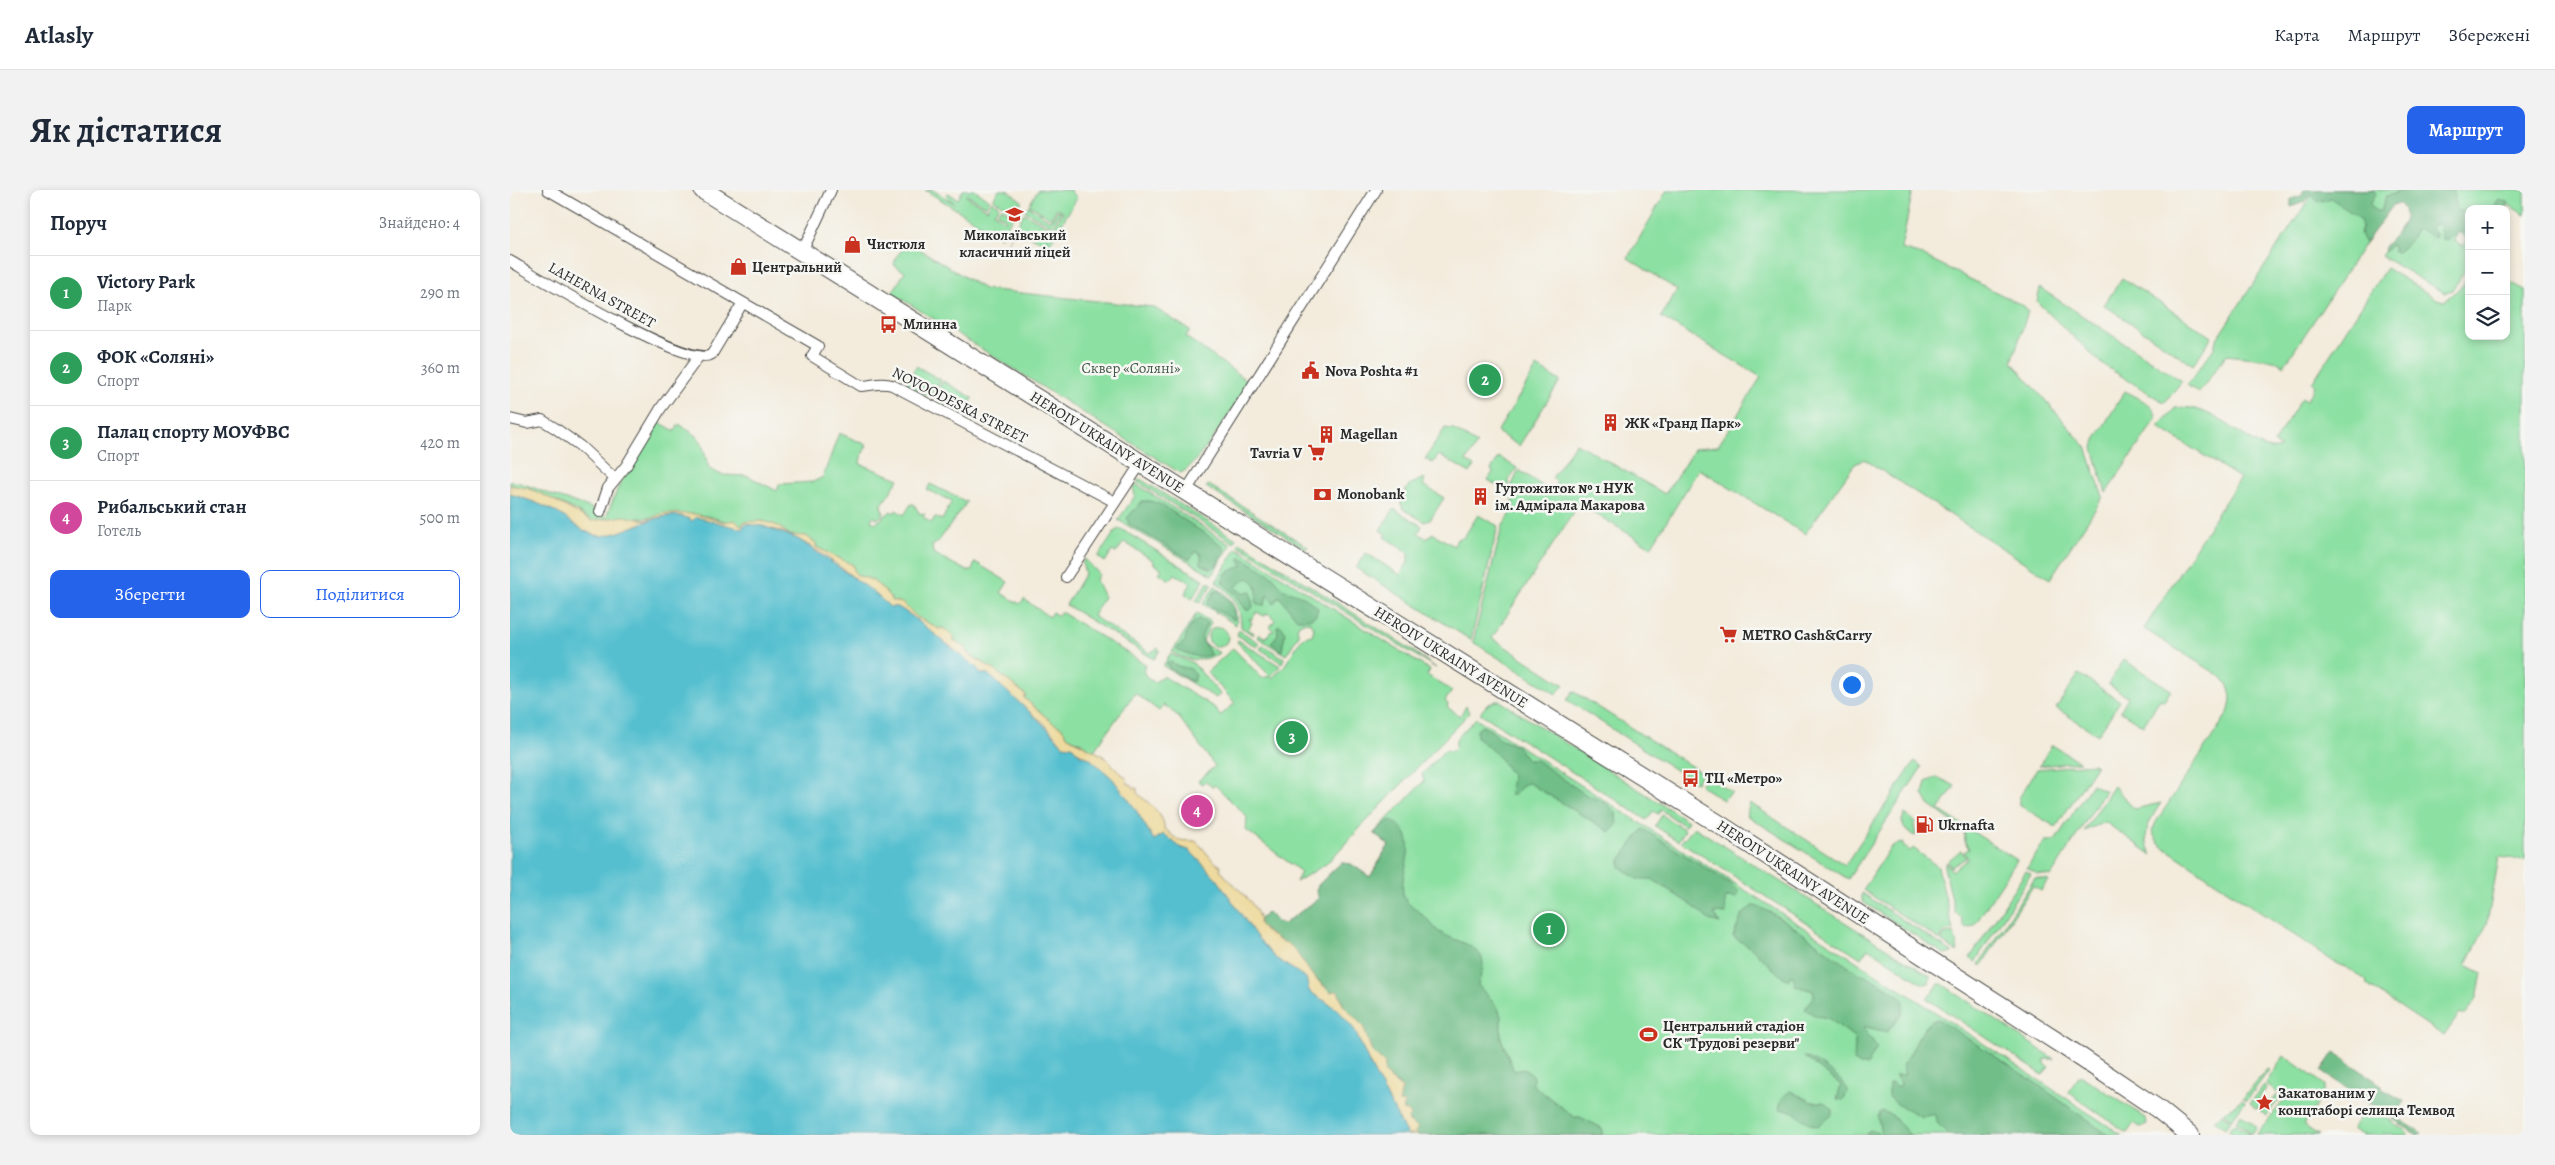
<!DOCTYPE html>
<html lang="uk">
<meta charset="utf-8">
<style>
:root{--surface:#fff;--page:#f2f2f3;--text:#1f2937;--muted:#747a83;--line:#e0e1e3;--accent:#2563eb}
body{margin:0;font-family:Alegreya,serif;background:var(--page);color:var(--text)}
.controls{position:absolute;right:15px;top:15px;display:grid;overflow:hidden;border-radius:10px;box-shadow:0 2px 8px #0003}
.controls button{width:45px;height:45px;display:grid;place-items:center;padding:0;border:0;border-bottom:1px solid var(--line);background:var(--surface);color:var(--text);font:25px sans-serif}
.you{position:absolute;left:1341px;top:494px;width:18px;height:18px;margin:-12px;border:4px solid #fff;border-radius:50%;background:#1a73e8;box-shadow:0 0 0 8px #1a73e833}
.badge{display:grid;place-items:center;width:32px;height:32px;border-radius:50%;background:var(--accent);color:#fff;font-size:16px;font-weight:700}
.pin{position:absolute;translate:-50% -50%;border:2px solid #fff;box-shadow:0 1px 5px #0006}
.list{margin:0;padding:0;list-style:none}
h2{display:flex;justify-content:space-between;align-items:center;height:65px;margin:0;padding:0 20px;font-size:21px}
h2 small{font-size:16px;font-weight:400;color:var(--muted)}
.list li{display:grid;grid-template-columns:32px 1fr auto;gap:15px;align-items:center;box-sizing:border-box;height:75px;padding:0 20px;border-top:1px solid var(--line)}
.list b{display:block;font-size:19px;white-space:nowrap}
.list p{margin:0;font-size:16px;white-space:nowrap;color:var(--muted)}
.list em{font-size:16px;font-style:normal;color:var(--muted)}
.actions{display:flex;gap:10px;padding:15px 20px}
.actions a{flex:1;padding:11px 0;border:1px solid var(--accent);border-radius:10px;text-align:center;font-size:18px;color:var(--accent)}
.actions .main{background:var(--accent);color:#fff}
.icon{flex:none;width:28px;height:28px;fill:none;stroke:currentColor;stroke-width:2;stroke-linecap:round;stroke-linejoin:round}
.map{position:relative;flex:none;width:2015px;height:945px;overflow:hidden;border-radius:10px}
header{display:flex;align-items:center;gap:30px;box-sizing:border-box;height:70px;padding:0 25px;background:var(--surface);border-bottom:1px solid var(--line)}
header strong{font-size:24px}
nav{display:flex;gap:28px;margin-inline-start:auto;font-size:18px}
.intro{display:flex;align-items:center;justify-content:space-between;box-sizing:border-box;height:120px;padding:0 30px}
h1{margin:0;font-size:35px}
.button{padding:12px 22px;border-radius:10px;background:var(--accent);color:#fff;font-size:18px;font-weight:700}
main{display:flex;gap:30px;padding:0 30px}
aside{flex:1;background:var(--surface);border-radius:10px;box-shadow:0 2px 8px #0003}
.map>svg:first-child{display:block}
</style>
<header>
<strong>Atlasly</strong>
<nav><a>Карта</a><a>Маршрут</a><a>Збережені</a></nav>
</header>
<div class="intro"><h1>Як дістатися</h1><a class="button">Маршрут</a></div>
<main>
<aside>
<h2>Поруч<small>Знайдено: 4</small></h2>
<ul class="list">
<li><span class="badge" style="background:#2e9e5b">1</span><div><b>Victory Park</b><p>Парк</p></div><em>290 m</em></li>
<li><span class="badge" style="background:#2e9e5b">2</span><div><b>ФОК «Соляні»</b><p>Спорт</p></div><em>360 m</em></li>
<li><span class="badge" style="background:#2e9e5b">3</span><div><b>Палац спорту МОУФВС</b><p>Спорт</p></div><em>420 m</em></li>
<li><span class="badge" style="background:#d1479c">4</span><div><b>Рибальський стан</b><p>Готель</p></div><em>500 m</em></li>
</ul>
<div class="actions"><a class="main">Зберегти</a><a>Поділитися</a></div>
</aside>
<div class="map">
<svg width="2015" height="945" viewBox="0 0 2015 945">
<rect width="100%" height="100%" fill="#f6f6f2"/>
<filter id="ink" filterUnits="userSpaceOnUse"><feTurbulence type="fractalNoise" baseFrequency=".02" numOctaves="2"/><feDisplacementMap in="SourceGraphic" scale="10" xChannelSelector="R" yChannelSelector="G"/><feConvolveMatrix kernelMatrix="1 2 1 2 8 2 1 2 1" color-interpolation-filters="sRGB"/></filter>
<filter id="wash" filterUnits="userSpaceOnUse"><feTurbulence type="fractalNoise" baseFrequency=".0096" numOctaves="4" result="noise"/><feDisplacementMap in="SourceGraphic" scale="20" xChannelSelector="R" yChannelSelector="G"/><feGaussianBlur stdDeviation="1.12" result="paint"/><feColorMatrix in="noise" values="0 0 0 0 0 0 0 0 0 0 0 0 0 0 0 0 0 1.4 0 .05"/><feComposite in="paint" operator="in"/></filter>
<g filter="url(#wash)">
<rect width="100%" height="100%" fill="#f3ebdb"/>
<path fill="#8ce0a2" stroke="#5c8666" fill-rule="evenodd" d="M415,0h8l22,14 -9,-8 2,-3 10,6 5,-9h11l16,10 -4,6 -19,-11 -1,1 21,13 5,-8 7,5 -5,7 11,8 1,-2 -9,-6 4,-6 9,6 2,-2 -19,-12 6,-9h8l15,11 -21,36z
M528,0h34l-1,2 6,6 -28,47 -34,-15 -7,12 16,-29 27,15 -5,12 17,-28 -6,-4 -6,10 -22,-13z
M1157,0h246l-12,59 21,6 102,51 4,5 -16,51 74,85 17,50 -53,82 -186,-120 -10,6 -49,69 -106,-65 -48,78 -72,-43 -87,134 72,47 -8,9 -83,-52 29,-115 12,-18 -3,-22 8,-17 32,22 6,-10 -5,-4 24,-35 89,51 30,-46 23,-2 43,-69 -100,-60 16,-27 -49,-32z
M1805,0h210v25l-23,-14 -5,8h-28v56l-17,25 -8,3 -63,-37 31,-46 -17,-12 -111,168 -10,-6 -48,-5 -27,38 -12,-8 27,-37 2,-8zM1948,42l9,6 -4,8 -9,-5z
M518,16l23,15 7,-11 3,2 -9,14 -27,-15z
M398,52l76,47 169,18 37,23 -4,7 63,45c-10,16 -53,88 -69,91l-288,-180 13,-21 -11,-7 2,-8z
M1876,78l51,31 7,2 25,-21v56h37v-56l19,10v570l-26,-3 -12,67 -21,41 16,8 -5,25 -12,17 -5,-2 -16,23 -77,-51 -1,-5 -20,-13 -9,-3 -178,-120 -7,-12 4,-10 72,-109c5,-15 4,-26 -8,-37l-76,-47 96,-151 -82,-51 17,-19c41,-8 82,51 106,40l-7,-6 28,-44 4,3 9,-16 -3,-2z
M1612,88l90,59 -19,28 -89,-60z
M1530,98l142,93 -17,21 -5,-2 -58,-36 -65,-62z
M406,176l25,14 -10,18 -25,-14z
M1027,177l23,14 -41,65 -22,-14z
M433,191l30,17 -10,18 -30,-17z
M1615,201c11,6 32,14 31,28l-50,74 -13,-45 2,-8z
M149,232l16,9 4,-7 18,12 5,7 7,26 13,6 26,1 29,15 2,-7 34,-2 10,-5 16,-44 28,12 -6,12 -1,7 39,15 -18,27 3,8 -7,5 -4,-3 -2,5 5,2 15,-12 3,2 2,-3 8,5 7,-11h3l5,9 6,1 -2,3 8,6 4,-6 7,3 10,-19 -25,-11 3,-6 37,18 -29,40 -6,4 1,7 34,18h5l3,-9 33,20 -7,11 19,11 4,-5 25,18 3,-5 6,4 3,-4 84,52 -2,7 5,8 7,3 8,-6 52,32 5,8 15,-13 -28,-31 26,-24 29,30 8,-2 -33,-34 1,-2 42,26 -9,10 1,2 13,-13 17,-27 10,-3 2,-6 -4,-7 -10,1 -3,5 2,7 -13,20 -29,-18 2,-3 7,4 4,-6 4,-1 -4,-4 5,-7 -7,-7 -4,3 -7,-4 -5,7h-3l3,4 -4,6 6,4 -1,2 -12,-8c0,-21 -8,-33 -25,-45l21,-34 193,122 -3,5 25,16 -7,10 3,3 -1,3 13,9 6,-10 3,7 -143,151 -30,18 5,-10 -55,-42 1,-13 -32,-32 -3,2 -7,-6 -3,3 -4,-3 17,-15 -37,-50 -14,-11 -5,6 -24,-18 -42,59 -9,-8 -16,-7 -7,-10 -8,-4 -29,-25 2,-3 -33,-26 -26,-16 -1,-5 -7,-2 -16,-18 -4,1 -22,-12 -15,-14 -10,-2c-2,-6 -17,-20 -23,-22 -11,-4 -14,-1 -16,-14l-37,-18v-4l-26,-8 -14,-10 -14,-4 -19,5 -36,-10 -15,-1 -100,6 -17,-11 -45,-21 -20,-4v-4c16,2 30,10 45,15 18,7 36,9 51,21l14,-34z
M935,238l8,1 24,15 -11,17 8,5 -4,7 -31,-18 -6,8 -8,-4z
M989,267l18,11 -8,12v13l-21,-13 5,-8 -2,-2z
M914,288l1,1 -2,6 21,13 -14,22 -5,2 -22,-13 -3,-9 9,-15z
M630,289l96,60 -2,4 -98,-62z
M626,294l95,61 -19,30 -94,-55 17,-24 -2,-9z
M699,295l99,62 -2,2 -100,-62z
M884,319l28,17 -4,7 9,6 5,-6 22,13 3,-7 7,-2 14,-22 20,11 -27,114 -115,-72 10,-15 34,22 8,-13v-10l-24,-15 2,-3 -6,-4z
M611,339l83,51 -12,19 -7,-5 6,-11 -16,-9 -5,6 -11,-7 3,-4 -9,-6 1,-2 -30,-19 -8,11 -4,-2 -7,11 -7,-5 18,-27z
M730,352l169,106 27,20 -198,-123z
M575,369l14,15 -3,6 8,17 -11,19 57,37 8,-5 2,2 -6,9 -88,-54 19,-32 -3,-10z
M698,392l4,2 -12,19 -4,-2z
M705,396c14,10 24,21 21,39l-33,-21z
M687,423l14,9c-7,21 -16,18 9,31 -17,9 -32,9 -48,-1z
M698 447a10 10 0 1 1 20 0a10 10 0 1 1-20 0Z
M729,440l20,13 -2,4 -20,-12z
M753,455l21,13 -2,5 -22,-14z
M660,464l23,9 27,31 -4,4 -53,-32z
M1614,470l47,30 -7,11 -4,-2 -17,27 -23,-15 8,-14 -20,-13z
M1569,484l41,27 -22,34 -42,-27z
M1063,501l129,82 -6,10 -129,-83z
M986,511h4l188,120 -3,5 -24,-16 -3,4 -5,-3 -6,9 -167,-107 7,-8z
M966,528l444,284 202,133h-715l-13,-26 -110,-185 35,-26 -3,-7 3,-7 22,-21 10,1 19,13 19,-32 -15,-12 50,-52 -2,-7 23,-24 7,1 4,-4v-8z
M1542,555l28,17 -41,4z
M1405,571l7,6 -74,112 -102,-64 4,-12 95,62z
M1583,574l3,2 -40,61 -37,-22v-7l18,-29z
M1196,586l26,16 -9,8 -23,-15z
M1427,587l18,9 -16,24 78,50 -43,66 -10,2 -3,-10 -6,-6 -11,-45 2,-5 6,9 16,-12 -4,-7 5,-3 -4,-7 -1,-12 -35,-25 -6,-11 3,-12z
M1582,594l13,7 -54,85 -14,-2 -10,-6 18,-27h10z
M1604,596l20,23 27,-6c-12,18 -21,32 -9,52l-47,-33 -21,9z
M1395,624l11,8 -2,4 2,10c-8,-2 -13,-8 -14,-16z
M1152,625l23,15 -7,11 -23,-15z
M1184,637l236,149 -1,7 -6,1 -55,-36 -7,10 -180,-116z
M1393,653v3l7,5 3,-3 25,19 15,63 -9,2 -4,8 -77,-50 26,-41 5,-4z
M1451,660l5,8 -15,9 -3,-6z
M1516,681l5,3 -56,88 -5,-4z
M1525,688l13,2 -7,11 -8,-5 -27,41 -2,-1z
M1352,703l90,59v1l-8,1 -78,-50 -4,-3z
M1493,737l2,2 -24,37 -2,-2z
M1444,743l4,18 -1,1 -16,-11 4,-7z
M1429,794h3l112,75h-9v5l4,3 -6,8 -116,-76z
M1774,866l41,29 -2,11 -20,29 15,10h-62l29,-36 -19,-16z
M1757,879l2,1 -22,30 -4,-2z
M1570,885l66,43 1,6 -7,3 -6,-4 -7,10 -59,-41z
M1754,895l3,2 -9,13 4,3 -5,6 -7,-6z
M1767,905l3,3 -14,18 -7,-6 4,-5 5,2z
M1732,909l3,3 -13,17 -8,-6z
M1857,916l38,24 3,5h-46l-10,-6z
M1712,924l9,6 -6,8 -11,-8z
M1731,924l16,13 -5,6 -16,-12z
M1724,933l16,10v2h-14l-8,-5z"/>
<path fill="#71be88" stroke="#4e745a" d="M1794,0h69l3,4 -6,10 6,7h5l5,-15 10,-3 2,-3h54l6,20 11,4v23l-8,-6 -13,9 -6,-1 -3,-13 -5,-2 -3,6 5,4 -1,4 -15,-9 -4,1 -6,11 -13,11 -4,-1 2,-3 -4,-3 -6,7 -1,-5c10,-12 31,-28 16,-43h-6l-28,38h-2l-4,-8 2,-7 -2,-8 -29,-21 -13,4 -7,-8 -7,8 -13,5v-8l10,-3z
M1989,9l10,4 -3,6h-14z
M632,311h9l11,4 60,40 3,6 -9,15 -5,3 -10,-5v-9l-3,-3h-3l-5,7 -3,-1 -58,-34 -2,-6z
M731,367l30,18 13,15c14,3 23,8 34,18l-2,7 -7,4h-12l-18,-23 -5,8 -7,-9 -2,10h-7l-2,-3c2,-10 2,-20 -9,-24l-12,9 9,7 4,-3 3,1 2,15 -3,3h-4l-9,-14 -15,-14 4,-9 17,-8 -4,-7z
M706,400c10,4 20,18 18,30l-27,-16z
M689,429l8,4 -6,15 10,17 -13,2 -20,-6 -2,-2 9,-8c0,-7 7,-19 14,-22z
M767,436h4l4,6 -3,19 -11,-8 7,-9z
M661,472l7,4 13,3 5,6 -2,6h-4l-21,-13 -2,-5z
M972,536l11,6 6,7 18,7 10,14h9l49,34 21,9 10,10 1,12 -7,7 -81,-49 -5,1 -10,11h-4l2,-20 -14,-19 -21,-19v-7z
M880,630c40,19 0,60 17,82 5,6 13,10 18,15 5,4 8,10 13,14 12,9 34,11 43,25 5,8 -1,21 -3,29l20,23 3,8v22l13,33 10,-2 9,7v9l41,32h6l22,11v7h-185l-2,-4 2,-3 -8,-6 -1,-5 2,-1 -11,-14v-18l-10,-6 -5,-6 1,-8 -14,-12 -7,-19 -21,-28 -1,-6 -30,-24 -18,-26 -29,-18 -6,-7 1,-5 8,-7 9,10 7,2 35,-26 -3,-7 3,-7 22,-21 10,1 19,13 19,-32 -15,-12z
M1133,639l88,55 8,8 -2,6 -9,-1 -3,2 1,15 -12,-1 6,10 -11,-3 -16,-14 -41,-27h-15l-17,-12v-7z
M1242,716c18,-1 79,49 97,61 18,12 40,17 55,34l-2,13 -15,18 -21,-5 -3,1 14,19 -10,18h-7l-6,-4 1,-20 -1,-4 -26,-19 -12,-2 -11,-7 9,-13 -1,-5 -17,-5 -3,-10h-3l-1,4 -9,-5 -30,-28 -17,-10 9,-22z
M1428,829l95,62 75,54h-159l-11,-11 -4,-10 -12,3 -25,-13 -8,-7v-13l3,-1 5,4 3,-1 1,-3 -6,-7 10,-1 -3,-10c11,-10 19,-44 36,-46z
M1824,862l49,34 -2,2 23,13 -10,15 28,17 -5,2 -96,-64z
M1294,867c9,1 42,24 44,34l-5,9 -6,-1 4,-14z
M1280,901l22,11h12l8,8v5l-14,11 -8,-2 -18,-13 -13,-2 3,-11z
M1371,921l11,4 18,20h-44l4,-5 11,4 -3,-17z"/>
<path fill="#eeda9e" stroke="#8c8264" d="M0,295l20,4 18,8 44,24 32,-5 22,4 18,-7 31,1 29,8 10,-2 8,6 2,-4 18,-1 14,4 14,10 16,1 10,7v4l37,18c2,13 5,10 16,14 6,2 21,16 23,22l10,2 15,14 22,12 4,-1 11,8v5l12,7 1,5 26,16 33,26 -2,3 29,25 8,4 7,10 34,18 24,23 2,6h3l3,4h3v5c9,8 28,21 27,35 16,14 10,12 31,13 10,7 15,20 26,25l-1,4c10,13 43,37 39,54l6,7 15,10 7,2 7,6 18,26 18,17 8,-1 5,14 20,21 9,26 13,12 -1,8 5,6 13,10 -3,14 6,1 -2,7 5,1 3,4 -3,3 1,4 9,6 -3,4 2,3h-10l-37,-70 -16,-36 -28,-28 -9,-3 -8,-7 -3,-13 -32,-21 -18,-21 -39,-57 -28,-29 -8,-2 -17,-14 -10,6 -20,-33 -22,-29 -23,-20 -26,-13 -20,-23 -23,-17 -32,-31h-8l-2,-5 -66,-53 -14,-9h-8c-30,-24 -78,-67 -114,-77 -11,-3 -20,-4 -31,-6l-2,5c-18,-3 -34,-11 -51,-8 -25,-19 -66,15 -92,15 -15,-1 -31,-17 -44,-24 -15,-8 -30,-13 -46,-18z"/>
<path fill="#54bfcf" stroke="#40757d" d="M0,304c16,5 31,10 46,18 13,7 29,23 44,24 25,0 68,-33 92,-15l4,-4 46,12 3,-5 18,2 35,13 73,51 19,17h8l14,9 66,53 2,5h8c25,24 52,45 75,71l9,1 8,9 9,3 23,20 22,29 20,33 10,-6 17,14 8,2 28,29 39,57 18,21 32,21 3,13 29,19 16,19 16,36 37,70h-897z"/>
</g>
<g filter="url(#ink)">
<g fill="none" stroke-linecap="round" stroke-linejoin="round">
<defs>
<path id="minor" d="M38,0l270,156 -6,10 49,30c12,0 18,-5 31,-1l223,117
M292,62l29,-62
M0,71c26,15 182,110 202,93l30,-50
M0,229l17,4 15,-3 13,8 25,18 35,33
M676,301l190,-301
M90,322l8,-24 18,-22 35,-58 38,-52
M556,387l75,-114"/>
<path id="trunk" d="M193,0l1014,633 353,227 88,59 32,26"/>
</defs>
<use href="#minor" stroke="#494845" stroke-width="12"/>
<use href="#trunk" stroke="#494845" stroke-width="20"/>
<use href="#minor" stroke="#fff" stroke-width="10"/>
<use href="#trunk" stroke="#fff" stroke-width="18"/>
</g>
</g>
<defs>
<symbol id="school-bare" viewBox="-9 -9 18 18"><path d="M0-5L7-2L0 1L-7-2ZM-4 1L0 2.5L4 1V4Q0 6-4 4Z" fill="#c8321e" stroke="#f6f6f2" stroke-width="2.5" paint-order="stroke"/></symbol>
<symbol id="shop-bare" viewBox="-9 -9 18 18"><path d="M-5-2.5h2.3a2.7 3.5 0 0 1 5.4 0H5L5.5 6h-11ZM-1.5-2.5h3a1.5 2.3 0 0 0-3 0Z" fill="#c8321e" stroke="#f6f6f2" stroke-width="2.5" paint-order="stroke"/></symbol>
<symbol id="bus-bare" viewBox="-9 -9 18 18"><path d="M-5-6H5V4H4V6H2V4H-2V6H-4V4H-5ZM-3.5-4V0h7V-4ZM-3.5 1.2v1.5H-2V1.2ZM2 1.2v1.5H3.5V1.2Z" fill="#c8321e" stroke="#f6f6f2" stroke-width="2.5" paint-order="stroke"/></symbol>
<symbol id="civic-bare" viewBox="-9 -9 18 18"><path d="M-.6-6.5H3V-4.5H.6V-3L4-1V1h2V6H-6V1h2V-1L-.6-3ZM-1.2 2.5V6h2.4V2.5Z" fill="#c8321e" stroke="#f6f6f2" stroke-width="2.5" paint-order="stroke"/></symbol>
<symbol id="building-bare" viewBox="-9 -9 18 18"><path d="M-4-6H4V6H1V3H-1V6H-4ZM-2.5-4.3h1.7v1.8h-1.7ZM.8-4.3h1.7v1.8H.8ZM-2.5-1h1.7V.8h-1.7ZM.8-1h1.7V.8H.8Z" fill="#c8321e" stroke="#f6f6f2" stroke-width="2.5" paint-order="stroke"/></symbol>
<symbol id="supermarket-bare" viewBox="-9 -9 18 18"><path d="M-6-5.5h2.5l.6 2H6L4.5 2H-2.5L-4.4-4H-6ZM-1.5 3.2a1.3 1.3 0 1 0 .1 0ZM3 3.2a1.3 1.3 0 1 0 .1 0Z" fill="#c8321e" stroke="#f6f6f2" stroke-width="2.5" paint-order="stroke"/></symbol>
<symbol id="bank-bare" viewBox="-9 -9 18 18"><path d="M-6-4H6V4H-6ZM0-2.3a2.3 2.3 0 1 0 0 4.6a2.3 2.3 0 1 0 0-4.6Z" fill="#c8321e" stroke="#f6f6f2" stroke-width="2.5" paint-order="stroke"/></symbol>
<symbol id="fuel-bare" viewBox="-9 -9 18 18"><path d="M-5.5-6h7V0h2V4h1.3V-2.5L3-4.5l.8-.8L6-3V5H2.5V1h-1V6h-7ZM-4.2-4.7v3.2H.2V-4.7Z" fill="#c8321e" stroke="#f6f6f2" stroke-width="2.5" paint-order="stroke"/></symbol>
<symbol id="stadium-bare" viewBox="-9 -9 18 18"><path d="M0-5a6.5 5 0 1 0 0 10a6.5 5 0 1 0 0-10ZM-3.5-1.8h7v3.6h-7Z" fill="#c8321e" stroke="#f6f6f2" stroke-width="2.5" paint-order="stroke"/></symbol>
<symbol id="sight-bare" viewBox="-9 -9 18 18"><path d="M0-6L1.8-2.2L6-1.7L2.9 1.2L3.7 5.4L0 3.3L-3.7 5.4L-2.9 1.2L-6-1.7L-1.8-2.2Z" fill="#c8321e" stroke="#f6f6f2" stroke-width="2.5" paint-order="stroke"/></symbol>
</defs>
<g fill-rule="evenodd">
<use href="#school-bare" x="492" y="12" width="25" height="25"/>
<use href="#shop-bare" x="330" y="42" width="25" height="25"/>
<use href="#shop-bare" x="216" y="64" width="25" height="25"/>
<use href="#bus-bare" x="366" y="122" width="25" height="25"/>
<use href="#civic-bare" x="788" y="168" width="25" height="25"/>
<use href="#building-bare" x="1088" y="220" width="25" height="25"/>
<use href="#building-bare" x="804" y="232" width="25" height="25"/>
<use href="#supermarket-bare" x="794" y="250" width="25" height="25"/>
<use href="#bank-bare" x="800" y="292" width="25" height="25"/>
<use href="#building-bare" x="958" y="294" width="25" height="25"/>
<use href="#supermarket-bare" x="1206" y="432" width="25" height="25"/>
<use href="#bus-bare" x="1168" y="576" width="25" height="25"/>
<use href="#fuel-bare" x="1402" y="622" width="25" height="25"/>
<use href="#stadium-bare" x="1126" y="832" width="25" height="25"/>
<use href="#sight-bare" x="1742" y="900" width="25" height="25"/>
</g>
<g text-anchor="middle" stroke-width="5" stroke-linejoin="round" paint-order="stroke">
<g font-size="15" font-weight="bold" fill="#2b2b2b" stroke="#f6f6f2" text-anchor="start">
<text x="505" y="50" text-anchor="middle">Миколаївський<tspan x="505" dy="17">класичний ліцей</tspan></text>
<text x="357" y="59">Чистюля</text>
<text x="242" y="82">Центральний</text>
<text x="393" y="139">Млинна</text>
<text x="815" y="186">Nova Poshta #1</text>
<text x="1115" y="238">ЖК «Гранд Парк»</text>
<text x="830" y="249">Magellan</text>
<text x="792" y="268" text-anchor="end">Tavria V</text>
<text x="985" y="303">Гуртожиток № 1 НУК<tspan x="985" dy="17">ім. Адмірала Макарова</tspan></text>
<text x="827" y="309">Monobank</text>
<text x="1232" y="450">METRO Cash&amp;Carry</text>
<text x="1195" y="593">ТЦ «Метро»</text>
<text x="1428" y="640">Ukrnafta</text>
<text x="1153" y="841">Центральний стадіон<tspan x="1153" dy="17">СК "Трудові резерви"</tspan></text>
<text x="1768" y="908">Закатованим у<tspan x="1768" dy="17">концтаборі селища Темвод</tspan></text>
</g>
<g font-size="15" fill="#2b2b2b" stroke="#f6f6f2">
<text transform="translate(92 105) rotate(29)" y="5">LAHERNA STREET</text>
<text transform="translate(450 215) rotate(27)" y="5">NOVOODESKA STREET</text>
<text transform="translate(597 252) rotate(32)" y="5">HEROIV UKRAINY AVENUE</text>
<text transform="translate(941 467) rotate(32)" y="5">HEROIV UKRAINY AVENUE</text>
<text transform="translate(1283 682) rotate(33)" y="5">HEROIV UKRAINY AVENUE</text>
</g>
<g font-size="15" fill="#435849" stroke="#f6f6f2">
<text x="621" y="183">Сквер «Соляні»</text>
</g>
</g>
</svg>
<div class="controls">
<button>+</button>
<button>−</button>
<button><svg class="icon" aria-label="layers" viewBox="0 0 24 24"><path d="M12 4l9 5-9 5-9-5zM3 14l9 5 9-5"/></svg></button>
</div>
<div class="you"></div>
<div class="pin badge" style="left:1039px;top:739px;background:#2e9e5b">1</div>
<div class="pin badge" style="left:975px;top:190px;background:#2e9e5b">2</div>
<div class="pin badge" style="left:782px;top:547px;background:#2e9e5b">3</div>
<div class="pin badge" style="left:687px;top:621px;background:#d1479c">4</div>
</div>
</main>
